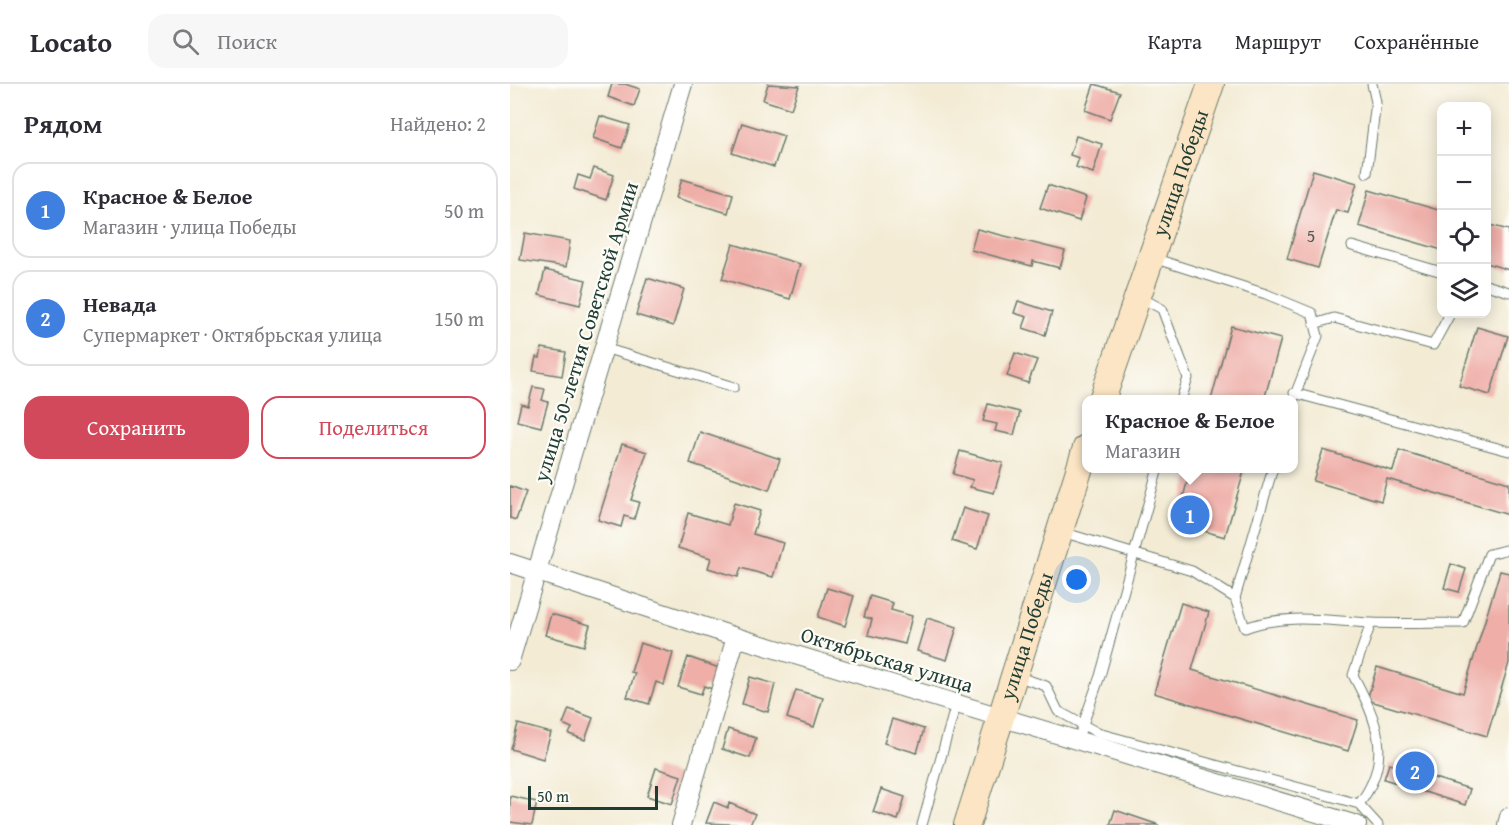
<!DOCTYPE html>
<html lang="ru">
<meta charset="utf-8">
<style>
:root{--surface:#fff;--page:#f7f7f7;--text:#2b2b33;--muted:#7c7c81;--line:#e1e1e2;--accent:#d1495b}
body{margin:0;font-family:"Gentium Book Plus",serif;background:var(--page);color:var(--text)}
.controls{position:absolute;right:18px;top:18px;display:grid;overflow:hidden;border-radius:12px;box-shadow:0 3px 15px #0003}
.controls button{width:54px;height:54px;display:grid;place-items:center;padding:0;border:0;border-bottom:2px solid var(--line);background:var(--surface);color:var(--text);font:30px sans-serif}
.scale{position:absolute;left:18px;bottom:15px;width:130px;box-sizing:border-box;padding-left:6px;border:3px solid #1f3d34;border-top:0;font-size:16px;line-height:21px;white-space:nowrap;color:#1f3d34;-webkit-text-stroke:4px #fdfcf7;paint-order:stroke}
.you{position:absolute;left:567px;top:496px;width:21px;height:21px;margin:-15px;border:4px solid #fff;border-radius:50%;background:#1a73e8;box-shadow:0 0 0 9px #1a73e833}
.badge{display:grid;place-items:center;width:39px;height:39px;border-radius:50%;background:var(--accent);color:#fff;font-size:20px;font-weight:700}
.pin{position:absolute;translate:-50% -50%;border:3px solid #fff;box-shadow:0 2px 6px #0006}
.popup{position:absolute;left:572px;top:311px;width:216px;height:78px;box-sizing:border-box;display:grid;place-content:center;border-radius:12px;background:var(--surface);filter:drop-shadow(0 2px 4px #0005);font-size:20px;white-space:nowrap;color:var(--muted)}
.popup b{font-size:22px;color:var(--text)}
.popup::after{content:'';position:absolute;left:50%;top:100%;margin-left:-12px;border:12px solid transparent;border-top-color:var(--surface)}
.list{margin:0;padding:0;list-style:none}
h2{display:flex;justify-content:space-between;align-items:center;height:78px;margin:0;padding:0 24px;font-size:26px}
h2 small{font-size:20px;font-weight:400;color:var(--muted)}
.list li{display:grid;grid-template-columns:39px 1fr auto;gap:18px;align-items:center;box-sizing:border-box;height:96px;margin:0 12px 12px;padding:0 12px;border:2px solid var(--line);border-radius:18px}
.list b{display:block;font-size:22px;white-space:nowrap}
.list p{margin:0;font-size:20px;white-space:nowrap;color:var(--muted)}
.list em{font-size:20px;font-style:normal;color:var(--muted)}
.actions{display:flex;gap:12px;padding:18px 24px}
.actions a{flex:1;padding:14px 0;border:2px solid var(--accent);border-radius:18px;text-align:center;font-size:21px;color:var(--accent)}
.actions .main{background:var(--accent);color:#fff}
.icon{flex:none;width:33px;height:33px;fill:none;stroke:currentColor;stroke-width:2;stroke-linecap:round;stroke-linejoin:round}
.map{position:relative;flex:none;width:999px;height:741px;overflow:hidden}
header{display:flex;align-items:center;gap:36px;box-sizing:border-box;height:84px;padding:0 30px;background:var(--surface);border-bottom:2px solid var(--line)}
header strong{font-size:28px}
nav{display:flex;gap:33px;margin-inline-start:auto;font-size:21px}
.search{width:420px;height:54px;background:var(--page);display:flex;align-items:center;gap:15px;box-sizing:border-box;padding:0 21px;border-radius:18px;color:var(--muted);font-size:22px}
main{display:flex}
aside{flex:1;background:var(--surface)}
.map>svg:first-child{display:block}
</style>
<header>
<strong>Locato</strong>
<div class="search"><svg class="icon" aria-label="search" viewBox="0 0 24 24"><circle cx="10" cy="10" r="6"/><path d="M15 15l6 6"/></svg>Поиск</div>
<nav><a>Карта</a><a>Маршрут</a><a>Сохранённые</a></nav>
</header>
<main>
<aside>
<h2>Рядом<small>Найдено: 2</small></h2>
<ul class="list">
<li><span class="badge" style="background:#3f7fe0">1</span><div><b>Красное &amp; Белое</b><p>Магазин · улица Победы</p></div><em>50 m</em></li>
<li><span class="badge" style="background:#3f7fe0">2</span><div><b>Невада</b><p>Супермаркет · Октябрьская улица</p></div><em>150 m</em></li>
</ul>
<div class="actions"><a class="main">Сохранить</a><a>Поделиться</a></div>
</aside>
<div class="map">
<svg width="999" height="741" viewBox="0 0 999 741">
<rect width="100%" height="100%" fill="#fdfcf7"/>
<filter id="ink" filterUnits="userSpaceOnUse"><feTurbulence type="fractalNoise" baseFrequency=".0167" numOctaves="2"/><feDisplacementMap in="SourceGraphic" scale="12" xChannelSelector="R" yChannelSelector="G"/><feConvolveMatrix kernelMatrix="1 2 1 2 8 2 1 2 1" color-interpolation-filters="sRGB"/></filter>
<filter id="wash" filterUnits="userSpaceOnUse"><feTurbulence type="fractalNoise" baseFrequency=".008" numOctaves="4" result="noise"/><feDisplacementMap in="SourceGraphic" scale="24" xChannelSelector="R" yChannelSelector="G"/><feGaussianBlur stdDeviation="1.35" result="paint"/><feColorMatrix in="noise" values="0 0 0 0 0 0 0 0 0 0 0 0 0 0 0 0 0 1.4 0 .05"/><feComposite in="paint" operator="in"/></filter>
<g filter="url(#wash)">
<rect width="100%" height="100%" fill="#f3ebd4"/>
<g id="blocks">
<path fill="#efaea8" d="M102,0h13l15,5 -6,17 -26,-9z
M258,0l31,2 -8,23 -28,-9z
M584,0l26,8 -10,27 -25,-9z
M90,32l30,9 -8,23 -29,-10z
M232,39l42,13 -10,31 -42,-14z
M566,52l26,8 -9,29 -17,-6 3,-9 -9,-3z
M84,84l20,7 -8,25 -32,-11 4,-14 12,4z
M803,86l44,13 -9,30 -12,-3 -18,58 -31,-9z
M172,95l51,15 -5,19 -52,-15z
M538,101l38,13 -7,23 -39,-13z
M859,106l73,21v39l-83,-24z
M976,140l23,6v40l-23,-7z
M467,145l88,22 -5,17 -27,-7 -1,5 -61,-16z
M15,149l45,8 -4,26 -46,-7z
M223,160l67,20 -10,35 -68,-20z
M35,186l41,10 -6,25 -41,-10z
M137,194l37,11 -11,37 -37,-11z
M508,217l34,11 -7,23 -22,-7 4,-11 -13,-4z
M721,242l50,13 -17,61h-53z
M967,243l31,9 -18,59 -31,-9z
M32,264l24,4 -4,24 -29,-5 3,-14 4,1z
M505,269l22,7 -9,23 -21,-7z
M23,303l12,2 -3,11 6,2 -7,25 -24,-6 4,-17 7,2z
M478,320l32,8 -6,23 -19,-4 2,-7 -14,-3z
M190,348l80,27 -11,31 -79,-27z
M112,360l25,8 -16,48 8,2 -5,17 -10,-3 -3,11 -23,-7z
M813,366l70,21 6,-21 110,33v32l-122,-36 -6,22 -68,-20z
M450,367l43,12 -9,30 -24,-6 3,-7 -20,-6z
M681,384h54l-20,69 -49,-14z
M0,402l16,6 -10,28 -6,-2z
M224,419l26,8 -7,23 30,9 -10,34 -32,-9 -3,9 -30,-9 3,-10 -33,-10 10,-35 40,12z
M453,424l25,8 -11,33 -25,-8z
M941,480l15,5 -7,23 -15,-4z
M990,487l9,2v90l-22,73 -120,-36 10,-33 86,26z
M317,504l27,8 -9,30 -27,-9z
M360,512l23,7 -2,7 21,6 -7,28 -37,-9 4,-16 -8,-2z
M671,519l28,9 -17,58 166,50 -10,31 -194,-58z
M41,530l39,11 -6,21 -39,-11z
M417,534l30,9 -10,33 -30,-9z
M130,559l33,10 -9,32 -8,-3 -7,22 -22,-7 8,-24 -4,-1z
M178,573l34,12 -7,21 -11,-4 -3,8 -23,-7z
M240,593l25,7 -7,28 -26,-8z
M286,606l27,8 -9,29 -27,-9z
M59,625l24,9 -8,22 -16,-6 3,-6 -9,-4z
M382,635l32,10 -7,24 -33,-10z
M8,640l33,9 -8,26 -32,-10z
M218,645l28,9 -6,20 -28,-9z
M879,680l81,25 -5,16 -81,-26z
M146,684l25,8 -9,28 -25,-8z
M371,705l24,8 -7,23 -25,-8z
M0,712l27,6 -5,23 -22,-3z
M204,718l14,6 1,-5 26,11 -5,11 -44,-2z
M605,726l44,15h-49z"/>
</g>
</g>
<g filter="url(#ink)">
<use href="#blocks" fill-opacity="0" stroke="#697a6c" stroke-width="1.5"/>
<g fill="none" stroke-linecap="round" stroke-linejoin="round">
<defs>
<path id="lane" d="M857,89l9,-71 -4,-18
M842,162l90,26
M643,174l113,36 46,19 6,23 -25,64
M976,201l23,7
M628,212l24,13 26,69 -7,22
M804,240l20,-6 99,27 17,-31
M94,264l130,39
M784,309l215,58
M763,384l-38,130 10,30c40,-15 83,-7 125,-5 31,1 62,0 93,0l26,-69 20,-5
M552,448l130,39 43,27
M506,592l30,10 12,25 40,22 261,71c35,-45 18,-84 -6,-129l18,-52
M571,646l19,-54 58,-208
M849,720l19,21
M412,741l34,-121"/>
<path id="street" d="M0,479l226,74 621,188
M0,577l173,-577
M171,741l55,-188
M997,741l2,-8"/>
<g id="secondary">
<path id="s1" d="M592,316l109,-316"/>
<path id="s2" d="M457,741l119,-377"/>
</g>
</defs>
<use href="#lane" stroke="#697a6c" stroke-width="11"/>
<use href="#street" stroke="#697a6c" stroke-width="20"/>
<use href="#secondary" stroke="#697a6c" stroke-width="28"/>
<use href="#lane" stroke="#fff" stroke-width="9"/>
<use href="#street" stroke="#fff" stroke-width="18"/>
<use href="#secondary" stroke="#fce5c4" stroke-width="26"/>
</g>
</g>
<g text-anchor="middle" stroke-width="4.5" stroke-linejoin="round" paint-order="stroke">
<g font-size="18" fill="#535951">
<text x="801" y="158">5</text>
</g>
<g font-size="21" fill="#1f3d34" stroke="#fdfcf7">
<text dy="7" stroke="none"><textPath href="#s1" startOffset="240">улица Победы</textPath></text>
<text transform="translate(76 248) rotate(-73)" y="7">улица 50-летия Советской Армии</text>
<text dy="7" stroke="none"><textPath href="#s2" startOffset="198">улица Победы</textPath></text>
<text transform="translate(377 576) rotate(17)" y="7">Октябрьская улица</text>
</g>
</g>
</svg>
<div class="controls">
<button>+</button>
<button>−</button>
<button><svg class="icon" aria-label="locate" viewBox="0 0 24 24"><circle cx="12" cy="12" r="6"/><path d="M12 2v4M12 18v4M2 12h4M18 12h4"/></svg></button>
<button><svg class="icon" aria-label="layers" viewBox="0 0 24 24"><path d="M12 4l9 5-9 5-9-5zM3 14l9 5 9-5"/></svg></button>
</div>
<div class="scale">50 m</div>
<div class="you"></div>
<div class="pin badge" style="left:680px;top:431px;background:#3f7fe0">1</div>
<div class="popup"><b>Красное &amp; Белое</b>Магазин</div>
<div class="pin badge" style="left:905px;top:687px;background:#3f7fe0">2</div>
</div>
</main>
